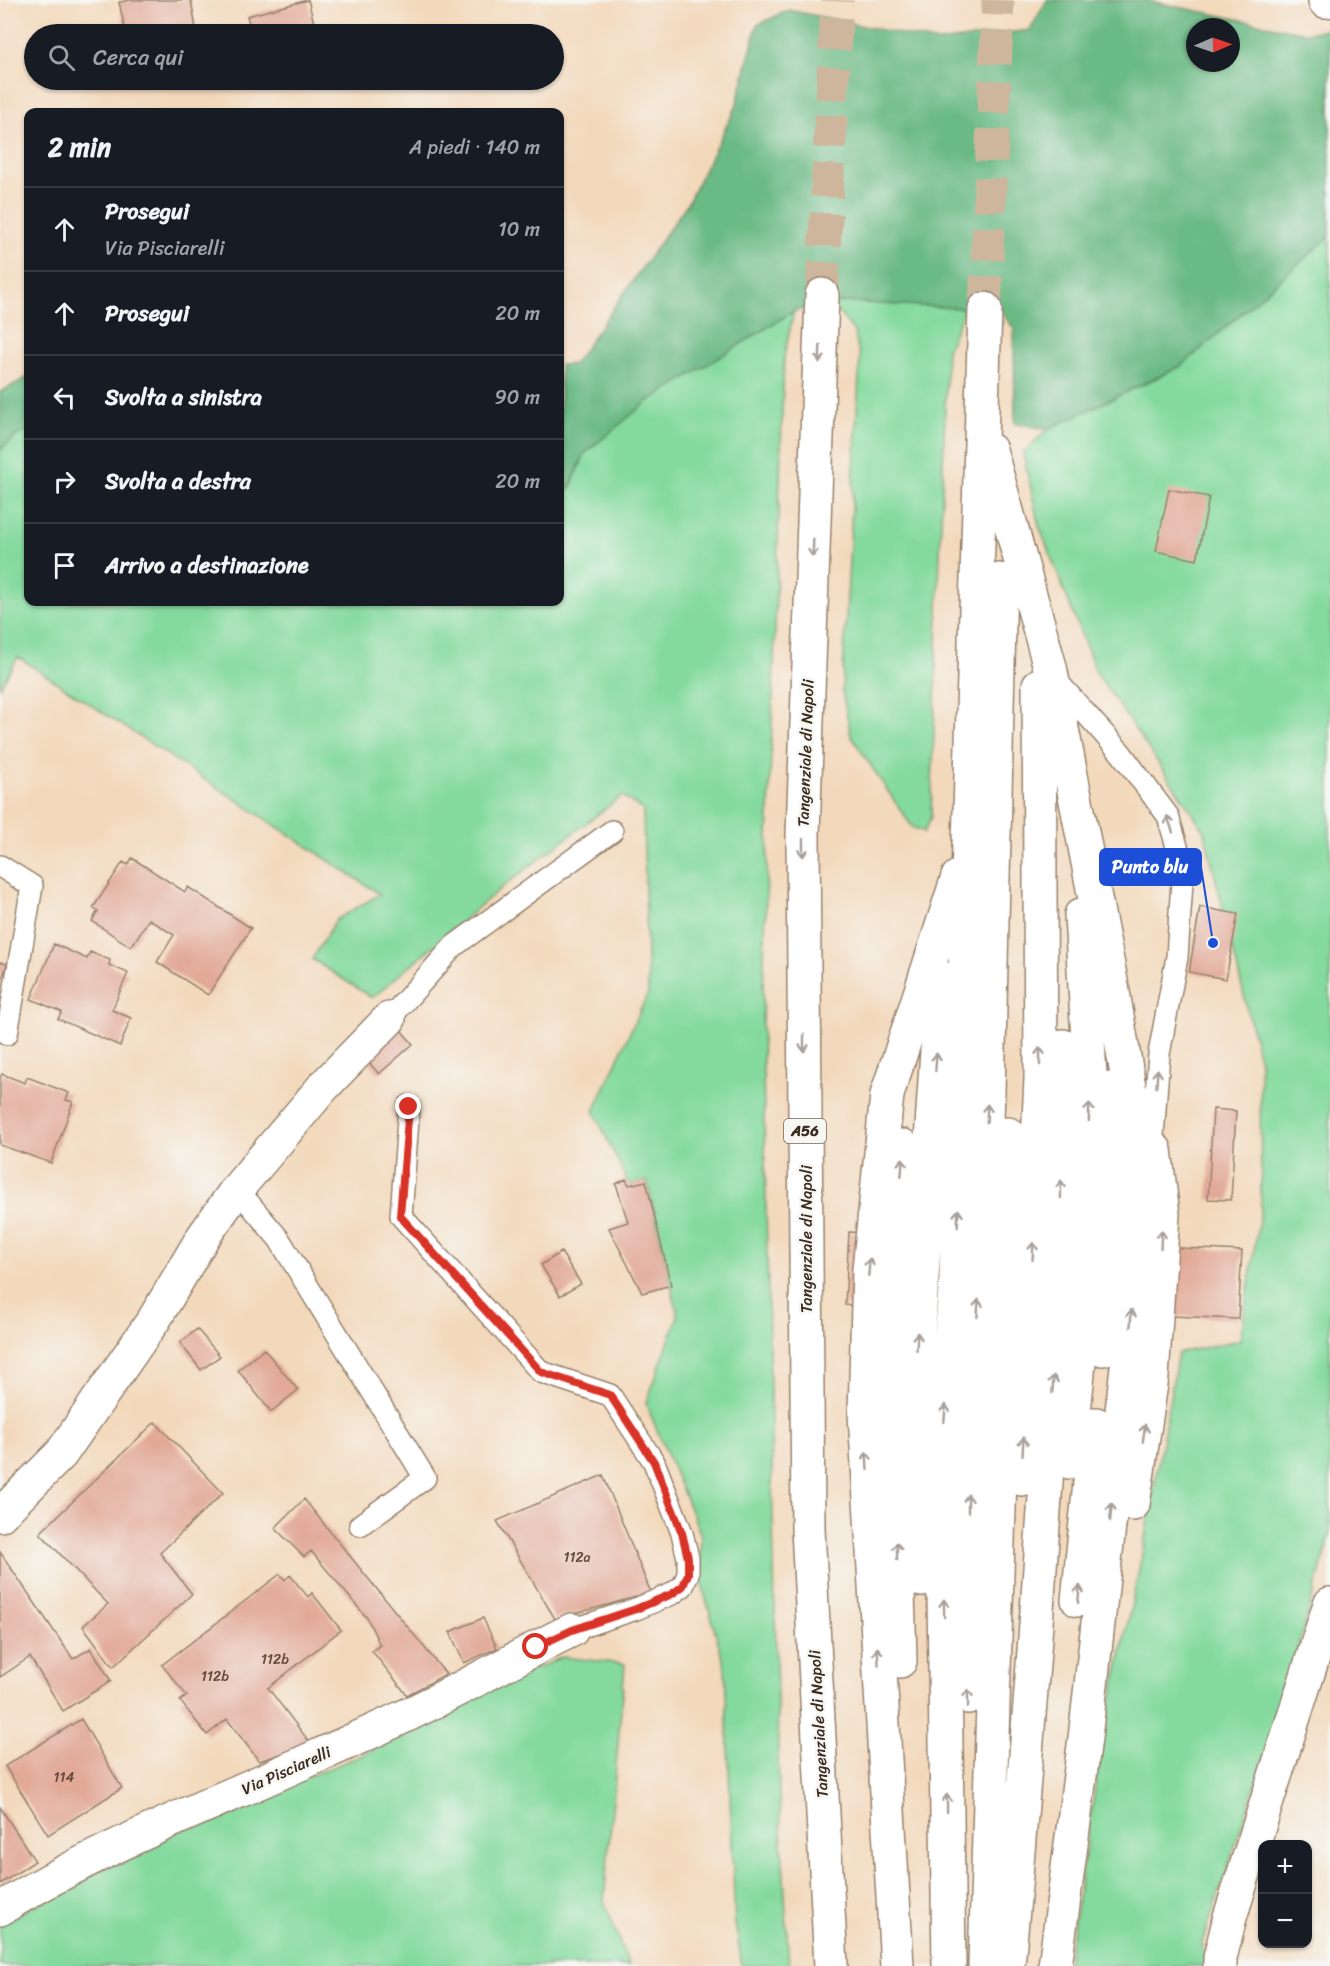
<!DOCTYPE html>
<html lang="it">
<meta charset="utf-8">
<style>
:root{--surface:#171b24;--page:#242831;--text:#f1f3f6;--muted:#9ea1a6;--line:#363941}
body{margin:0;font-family:Sriracha,sans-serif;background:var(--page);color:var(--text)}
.controls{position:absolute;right:18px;bottom:18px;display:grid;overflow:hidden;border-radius:12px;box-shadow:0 2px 4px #0004}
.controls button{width:54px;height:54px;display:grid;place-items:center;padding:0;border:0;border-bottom:2px solid var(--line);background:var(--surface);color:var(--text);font:30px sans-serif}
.compass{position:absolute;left:1186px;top:18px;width:54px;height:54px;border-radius:50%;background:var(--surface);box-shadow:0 2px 4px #0004;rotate:88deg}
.stop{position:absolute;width:18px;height:18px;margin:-14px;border:4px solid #d93025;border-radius:50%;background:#fff}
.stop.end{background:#d93025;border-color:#fff;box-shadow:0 2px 6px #0008}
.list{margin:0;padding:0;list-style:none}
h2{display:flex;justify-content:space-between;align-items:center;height:78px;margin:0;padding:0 24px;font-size:26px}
h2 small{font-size:20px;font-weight:400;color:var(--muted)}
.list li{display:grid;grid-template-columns:39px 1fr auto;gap:18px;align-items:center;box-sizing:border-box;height:84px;padding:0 24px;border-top:2px solid var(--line)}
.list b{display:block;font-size:22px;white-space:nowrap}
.list p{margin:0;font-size:20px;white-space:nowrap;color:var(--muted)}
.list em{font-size:20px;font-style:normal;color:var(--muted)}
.icon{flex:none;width:33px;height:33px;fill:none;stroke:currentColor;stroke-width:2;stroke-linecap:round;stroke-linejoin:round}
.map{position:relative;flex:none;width:1330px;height:1966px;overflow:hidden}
.search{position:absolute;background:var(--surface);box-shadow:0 2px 4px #0004;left:24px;top:24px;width:540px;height:66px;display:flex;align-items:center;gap:15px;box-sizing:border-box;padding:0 21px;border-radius:33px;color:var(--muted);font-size:22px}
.panel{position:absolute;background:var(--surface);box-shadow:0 2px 4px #0004;left:24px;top:108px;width:540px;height:498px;border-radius:12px}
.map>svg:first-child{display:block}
</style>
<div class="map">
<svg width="1330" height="1966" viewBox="0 0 1330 1966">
<rect width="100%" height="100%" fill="#f6f6f2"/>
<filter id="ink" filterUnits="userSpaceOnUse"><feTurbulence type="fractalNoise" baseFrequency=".0167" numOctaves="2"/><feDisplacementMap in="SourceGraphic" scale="12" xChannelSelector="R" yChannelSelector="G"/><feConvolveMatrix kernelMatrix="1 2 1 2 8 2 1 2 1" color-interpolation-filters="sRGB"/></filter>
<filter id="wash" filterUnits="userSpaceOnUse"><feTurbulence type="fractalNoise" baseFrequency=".008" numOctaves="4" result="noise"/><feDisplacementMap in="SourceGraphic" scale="24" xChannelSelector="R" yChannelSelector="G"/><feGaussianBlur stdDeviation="1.35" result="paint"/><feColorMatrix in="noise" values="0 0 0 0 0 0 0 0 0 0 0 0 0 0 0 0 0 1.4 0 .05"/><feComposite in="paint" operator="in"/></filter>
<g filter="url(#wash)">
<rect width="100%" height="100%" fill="#f3d9bc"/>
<path fill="#84da9e" stroke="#60825e" stroke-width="1.5" d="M1330,236v1301l-57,196 -71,210 4,23h-139l35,-221 39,-185 37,-207 62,-13 21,-133 -1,-145 -56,-232 -108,-158 -57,-146 -16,-73 25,-24 133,-63z
M845,302l120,6 -18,42 -16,467 -7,15 -12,-5 -61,-91 -9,-45 18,-334 -6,-26 -22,-26z
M794,311l-10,45 -22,668 17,768 10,174h-47l-7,-43 -10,-256 -25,-90 1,-42 -55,-131 32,-88 -31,-135 -18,4 -35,-74 54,-118 -5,-183 -21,-14 -121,92 -129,110 -60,-39 24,-39 44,-26 -362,-237 -18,30v-237l18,-15 10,-4v171h532v-111l10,-2 15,-36 63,-52z
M562,1657l63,7 -21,237 25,65h-629v-42l184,-99 174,-68 107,-56z"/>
<path fill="#6bba85" stroke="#537252" stroke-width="1.5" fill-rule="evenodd" d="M1047,0h97l162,33 24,-4v207l-149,130 -133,63 -33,-6 -1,-94 -14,-19 -155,-8 -51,9 -146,90 -63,52 -16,36 -9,2v-126l14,-1 113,-160 49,-97 21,-82 32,-15 149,32 92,-12zM1195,27h36v36h-36z
M28,377v54l-10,4 -18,15v-58z"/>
<g id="blocks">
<path fill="#e2a997" d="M131,0h60l6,34h-71l-7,-32z
M308,0l7,27 -20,7h-43l-5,-18z
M1169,489l40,8 -12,63 -41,-9z
M132,858l53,34 3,-5 63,41 -43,67 -51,-33 17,-27 -25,-16 -18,28 -39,-26 6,-10 -5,-3 30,-46 5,3z
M1200,907l38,7 -12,65 -37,-7z
M54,944l33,15 3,-7 20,8 -1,5 19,8 -16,37 19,8 -11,28 -62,-27 4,-7 -31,-13z
M0,962l7,2 -7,21z
M399,1028l14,16 -34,30 -14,-16z
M2,1074l23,9 2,-6 42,16 -3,7 7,2 -22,61 -51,-18v-67z
M1213,1109l23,2 -5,89 -23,-1z
M626,1179l3,6 17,-4 25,104 -29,8 -33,-65 19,-6 -12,-38z
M849,1232l393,19 -4,68 -67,-3v5l-326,-16z
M561,1252l20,32 -21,12 -19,-31z
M197,1329l23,27 -19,14 -21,-27z
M264,1349l34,41 -27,22 -33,-42z
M155,1422l68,71 -63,60 32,41 -79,73 -30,-41 25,-22 -68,-71z
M603,1475l48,118 -96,26 -58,-98z
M304,1499l28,35 114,140 -39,21 -35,-44 8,-6 -13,-27 -56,-67 -7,6 -29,-29z
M0,1552l73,107 18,-11 20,33 -48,30 -33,-54 -30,20z
M280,1574l5,6 5,-5 18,22 4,-4 29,37 -73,58 43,56 -52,17 -32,-42 -20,16 -27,-34 7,-5 -25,-31z
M483,1618l14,30 -33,15 -14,-31z
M81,1719l41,69 -74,47 -43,-69z
M0,1807l35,54 -35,23z"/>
</g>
</g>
<g filter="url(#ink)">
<use href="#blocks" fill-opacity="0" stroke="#97826d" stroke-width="1.5"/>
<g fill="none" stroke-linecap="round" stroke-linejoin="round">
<path stroke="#ceb69c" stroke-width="33" stroke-dasharray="33 16" stroke-linecap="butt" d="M822,295l15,-295
M985,309l13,-309"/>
<defs>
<path id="lane" d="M1054,678l67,75 47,63 15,51 -6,90 -18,97 -6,82
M0,866l32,20 -25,148
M389,1019l65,-73 158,-115
M409,1106l-8,110 140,156 69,23 44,67 28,71 6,25v16l-5,12 -11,8 -36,15 -64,21
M237,1189l42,50 146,239 -65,47"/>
<path id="street" d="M1325,1l5,-1
M0,1515l61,-61 94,-136 48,-81 34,-48 87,-103 65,-67
M0,1909c101,-63 212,-104 320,-154 42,-19 86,-38 127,-60 42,-21 83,-45 125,-65
M1220,1966v-8l10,-41 100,-313"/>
<path id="highway" d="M822,295l-19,539 5,695 23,437
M990,450l60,217 62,319 24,142 1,92 -7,120 -45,398 -30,228
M1103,1349l7,-65 3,-74 -2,-121
M1069,1462l18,-179 3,-207 -9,-161
M1022,1479l19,-401 -2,-393
M1133,1504l19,-127 6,-90 5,-73 -8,-64
M921,1580l-4,-227 20,-303 10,-71
M1078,1600l18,-176
M900,1661l-6,-211v-178l9,-126
M968,1697v-224l12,-194 8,-186 12,-513
M897,1966l-32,-553 4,-144 18,-174 71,-218
M949,1966l-7,-519 14,-169 29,-969
M985,1966l21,-687 2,-145
M1008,1966c15,-166 28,-332 39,-499 9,-140 17,-281 16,-421"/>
</defs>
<use href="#lane" stroke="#97826d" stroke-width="24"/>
<use href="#street" stroke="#97826d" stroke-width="36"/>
<use href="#highway" stroke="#97826d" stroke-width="36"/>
<use href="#lane" stroke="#fff" stroke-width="21"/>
<use href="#street" stroke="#fff" stroke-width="33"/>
<use href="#highway" stroke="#fff" stroke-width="33"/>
</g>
<defs><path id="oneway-shaft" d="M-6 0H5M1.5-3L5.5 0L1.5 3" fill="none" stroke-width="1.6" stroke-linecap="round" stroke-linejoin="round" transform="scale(1.5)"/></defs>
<g stroke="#a79f9a">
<use href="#oneway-shaft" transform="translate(820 354) rotate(92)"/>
<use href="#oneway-shaft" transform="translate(813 548) rotate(92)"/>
<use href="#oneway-shaft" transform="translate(1170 824) rotate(-109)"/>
<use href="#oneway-shaft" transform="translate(803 848) rotate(90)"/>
<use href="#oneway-shaft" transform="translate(804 1043) rotate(90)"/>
<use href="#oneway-shaft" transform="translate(1040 1056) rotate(-90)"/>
<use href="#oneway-shaft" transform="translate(936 1062) rotate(-86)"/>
<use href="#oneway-shaft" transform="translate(1157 1078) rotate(-86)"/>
<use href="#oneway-shaft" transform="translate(1089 1112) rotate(-89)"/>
<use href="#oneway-shaft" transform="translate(987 1113) rotate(-88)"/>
<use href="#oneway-shaft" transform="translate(902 1167) rotate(-86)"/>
<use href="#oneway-shaft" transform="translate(1061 1189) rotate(-89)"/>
<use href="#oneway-shaft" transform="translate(958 1218) rotate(-88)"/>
<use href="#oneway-shaft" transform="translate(1161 1239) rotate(-87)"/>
<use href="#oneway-shaft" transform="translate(1033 1251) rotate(-87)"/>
<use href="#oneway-shaft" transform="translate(869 1267) rotate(-86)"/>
<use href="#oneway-shaft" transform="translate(978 1308) rotate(-86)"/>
<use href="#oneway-shaft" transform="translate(1131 1318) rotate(-86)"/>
<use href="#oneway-shaft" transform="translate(917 1341) rotate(-87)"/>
<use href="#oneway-shaft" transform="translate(1053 1384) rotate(-86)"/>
<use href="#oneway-shaft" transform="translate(945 1413) rotate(-85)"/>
<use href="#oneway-shaft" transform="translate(1144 1433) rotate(-82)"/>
<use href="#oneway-shaft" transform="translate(1023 1446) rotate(-87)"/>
<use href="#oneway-shaft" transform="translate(867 1461) rotate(-93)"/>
<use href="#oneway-shaft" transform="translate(968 1503) rotate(-90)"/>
<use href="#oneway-shaft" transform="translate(1111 1512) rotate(-84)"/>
<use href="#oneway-shaft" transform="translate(897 1551) rotate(-91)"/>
<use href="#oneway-shaft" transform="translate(1079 1594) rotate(-84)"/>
<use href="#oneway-shaft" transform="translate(944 1608) rotate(-91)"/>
<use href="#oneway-shaft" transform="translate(878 1656) rotate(-94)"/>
<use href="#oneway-shaft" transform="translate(968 1698) rotate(-90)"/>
<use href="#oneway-shaft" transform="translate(947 1803) rotate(-91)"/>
</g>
</g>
<g fill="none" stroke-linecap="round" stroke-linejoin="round" filter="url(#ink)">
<path stroke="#d93025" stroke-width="8" d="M409,1107l-9,109 141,156 69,23 44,67 28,71 6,25v16l-5,12 -11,8 -36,15 -64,21 -36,17"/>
</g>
<g text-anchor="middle" stroke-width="5" stroke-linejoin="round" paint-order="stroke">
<g font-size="14" fill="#654a3c">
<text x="577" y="1562">112a</text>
<text x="275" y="1664">112b</text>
<text x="215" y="1681">112b</text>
<text x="64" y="1782">114</text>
</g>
<rect fill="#f6f6f2" stroke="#73675e" stroke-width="1.5" x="784" y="1119" width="42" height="24" rx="4.5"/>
<g font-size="15" font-weight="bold" fill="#3b2a1e">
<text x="805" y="1136">A56</text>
</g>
<g font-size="16" fill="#3b2a1e" stroke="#f6f6f2">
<text transform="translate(805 753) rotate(-88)" y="6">Tangenziale di Napoli</text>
<text transform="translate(806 1239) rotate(-90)" y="6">Tangenziale di Napoli</text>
<text transform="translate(818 1724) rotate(-93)" y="6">Tangenziale di Napoli</text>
<text transform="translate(286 1770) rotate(-24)" y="6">Via Pisciarelli</text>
</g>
</g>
<path fill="none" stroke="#1d4ed8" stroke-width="2" d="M1213 943L1201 867"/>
<circle fill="#1d4ed8" stroke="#f6f6f2" stroke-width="2" cx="1213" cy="943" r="6"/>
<rect fill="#1d4ed8" stroke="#1d4ed8" stroke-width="2" x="1100" y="849" width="101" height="36" rx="6"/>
<g font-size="18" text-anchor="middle" font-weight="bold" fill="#fff">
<text x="1150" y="873">Punto blu</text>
</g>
</svg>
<div class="controls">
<button>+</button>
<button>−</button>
</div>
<svg class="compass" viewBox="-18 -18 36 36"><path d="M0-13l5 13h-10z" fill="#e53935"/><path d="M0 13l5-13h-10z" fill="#9ea1a6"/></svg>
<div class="stop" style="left:536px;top:1647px"></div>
<div class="stop end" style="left:409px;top:1107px"></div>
<div class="search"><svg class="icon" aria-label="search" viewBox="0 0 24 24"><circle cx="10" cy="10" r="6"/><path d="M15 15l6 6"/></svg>Cerca qui</div>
<section class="panel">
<h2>2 min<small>A piedi · 140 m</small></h2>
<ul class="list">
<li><svg class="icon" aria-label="ahead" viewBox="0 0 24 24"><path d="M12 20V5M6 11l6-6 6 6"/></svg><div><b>Prosegui</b><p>Via Pisciarelli</p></div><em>10 m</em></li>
<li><svg class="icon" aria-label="ahead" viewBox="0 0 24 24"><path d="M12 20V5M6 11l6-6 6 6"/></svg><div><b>Prosegui</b></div><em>20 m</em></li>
<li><svg class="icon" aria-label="left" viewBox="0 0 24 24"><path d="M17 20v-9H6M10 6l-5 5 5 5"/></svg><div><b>Svolta a sinistra</b></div><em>90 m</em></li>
<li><svg class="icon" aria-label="right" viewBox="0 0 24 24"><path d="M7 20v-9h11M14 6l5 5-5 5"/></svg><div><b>Svolta a destra</b></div><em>20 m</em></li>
<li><svg class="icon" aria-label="arrive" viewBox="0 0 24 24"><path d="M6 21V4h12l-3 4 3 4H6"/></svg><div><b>Arrivo a destinazione</b></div></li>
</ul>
</section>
</div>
